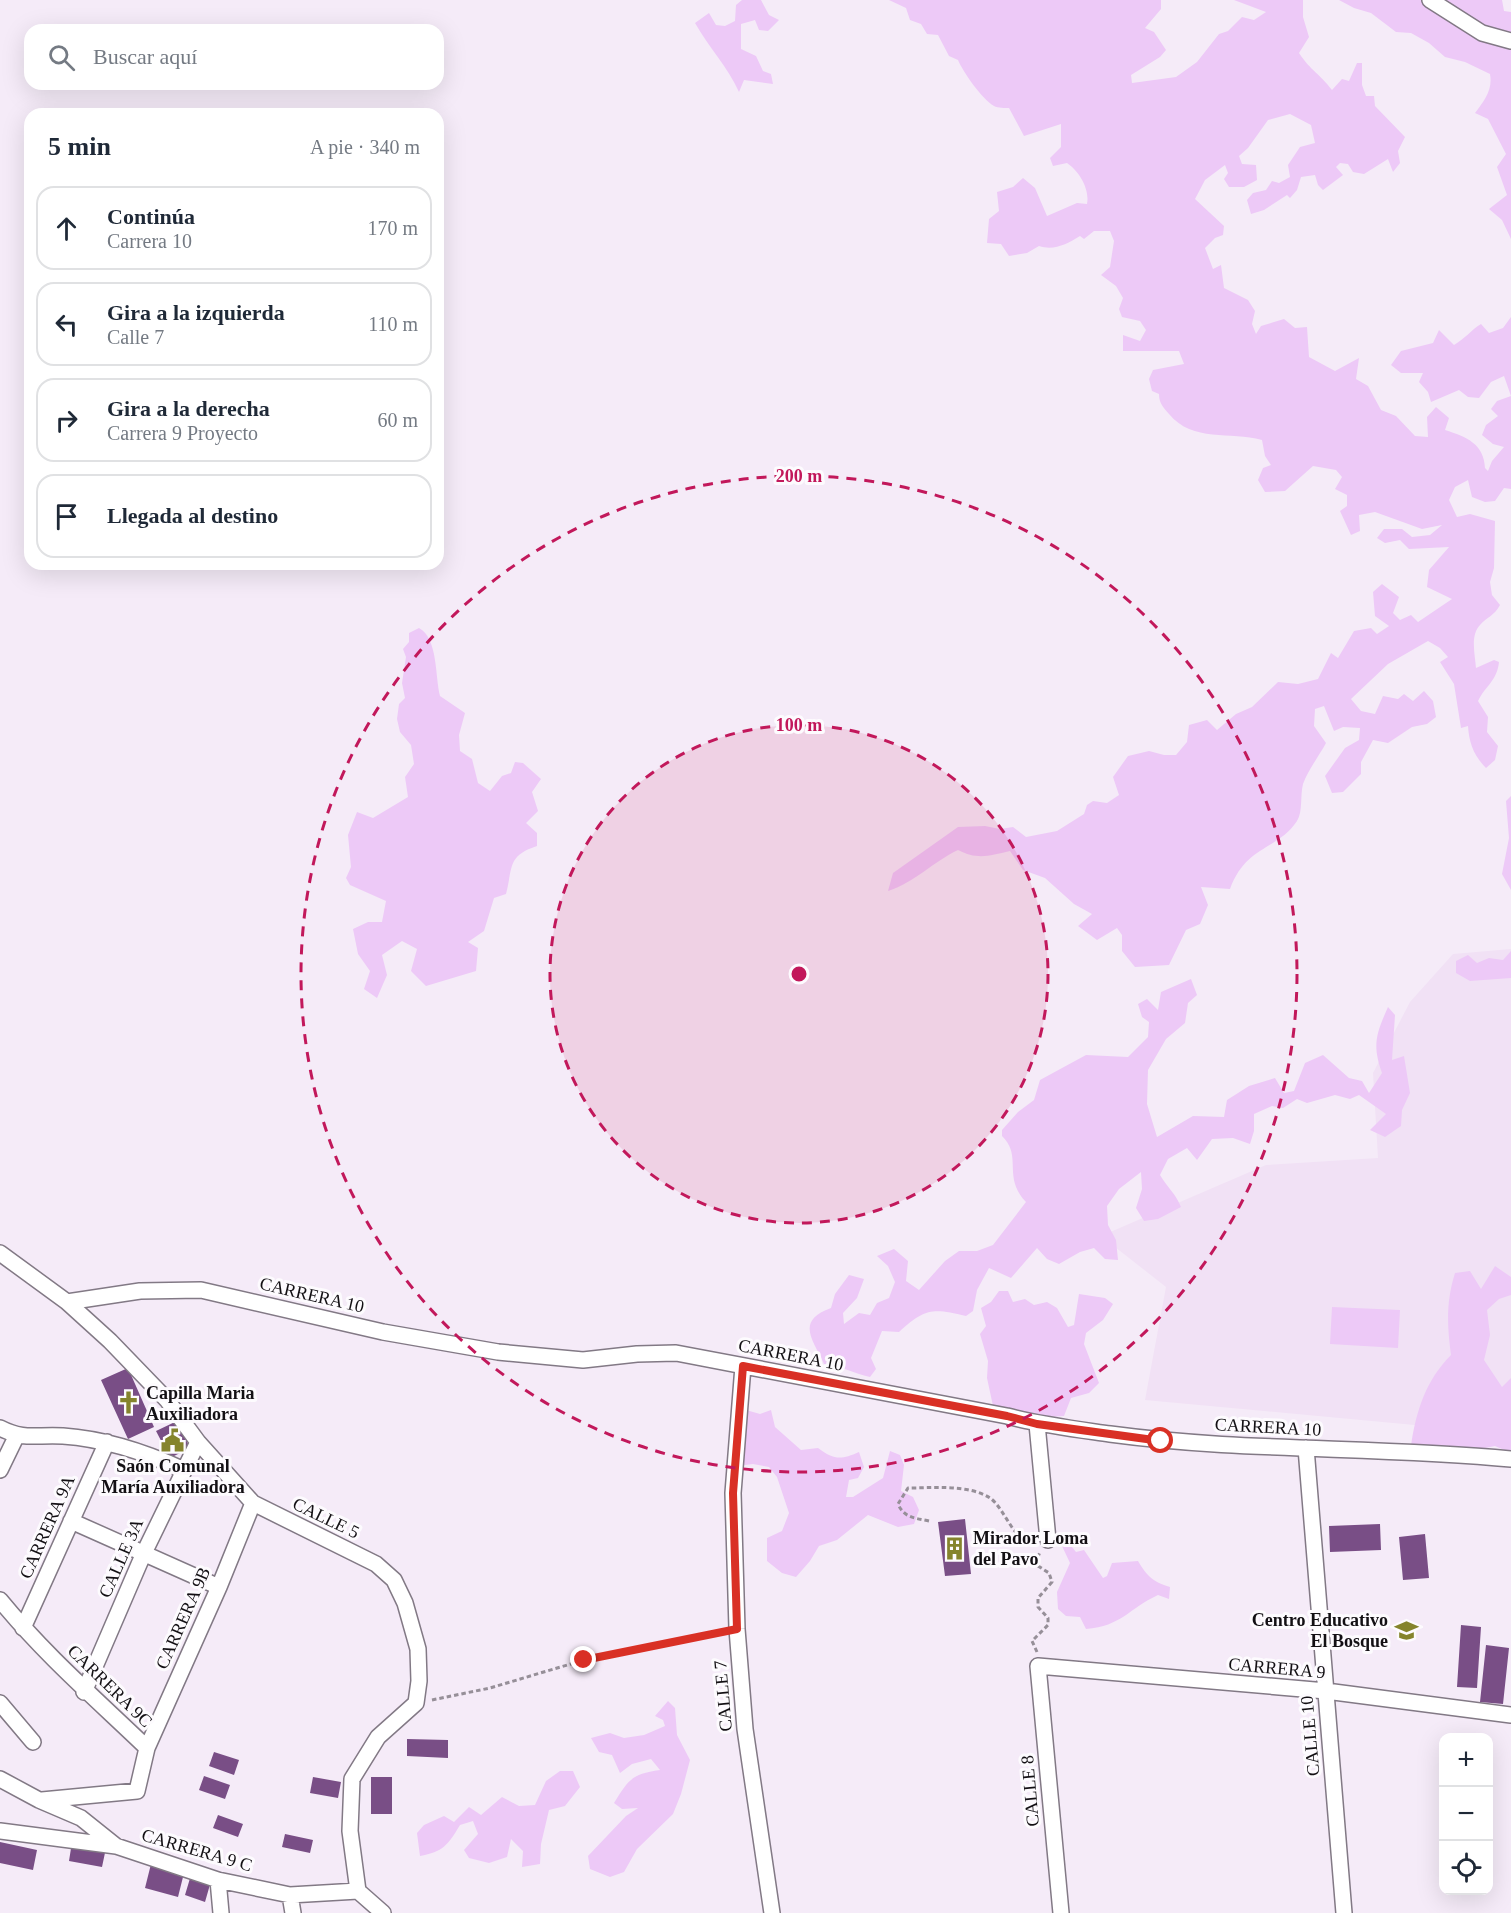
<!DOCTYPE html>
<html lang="es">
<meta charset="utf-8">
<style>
:root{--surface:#fff;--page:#f2f2f3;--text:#1f2937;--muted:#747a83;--line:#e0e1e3}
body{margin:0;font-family:Georgia,serif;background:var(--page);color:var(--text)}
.controls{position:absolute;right:18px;bottom:18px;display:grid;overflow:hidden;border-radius:12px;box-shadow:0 6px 24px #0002}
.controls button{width:54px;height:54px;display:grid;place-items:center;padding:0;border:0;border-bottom:2px solid var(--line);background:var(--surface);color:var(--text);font:30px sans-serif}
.stop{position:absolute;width:18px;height:18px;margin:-14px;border:4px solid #d93025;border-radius:50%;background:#fff}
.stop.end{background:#d93025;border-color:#fff;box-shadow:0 2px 6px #0008}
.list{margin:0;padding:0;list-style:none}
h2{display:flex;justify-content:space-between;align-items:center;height:78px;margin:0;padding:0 24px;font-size:26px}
h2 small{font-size:20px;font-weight:400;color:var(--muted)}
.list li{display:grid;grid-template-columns:39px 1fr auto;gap:18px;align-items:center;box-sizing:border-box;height:84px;margin:0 12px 12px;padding:0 12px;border:2px solid var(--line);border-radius:18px}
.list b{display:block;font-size:22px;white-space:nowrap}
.list p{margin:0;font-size:20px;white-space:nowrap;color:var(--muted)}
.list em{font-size:20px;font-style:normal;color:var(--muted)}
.icon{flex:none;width:33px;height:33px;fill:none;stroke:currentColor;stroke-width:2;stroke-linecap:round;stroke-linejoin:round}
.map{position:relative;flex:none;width:1511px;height:1913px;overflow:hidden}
.search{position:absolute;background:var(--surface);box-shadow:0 6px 24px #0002;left:24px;top:24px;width:420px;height:66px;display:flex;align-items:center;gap:15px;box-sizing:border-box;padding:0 21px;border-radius:18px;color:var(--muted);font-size:22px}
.panel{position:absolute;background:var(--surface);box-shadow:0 6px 24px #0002;left:24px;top:108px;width:420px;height:462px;border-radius:18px}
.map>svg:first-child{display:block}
</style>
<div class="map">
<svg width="1511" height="1913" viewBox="0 0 1511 1913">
<rect width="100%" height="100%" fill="#f5ebf8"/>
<path fill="#f1e1f5" d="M1511,949v485l-366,-34 21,-113 -65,-51 165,-71 112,-7 -5,-85 37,-71 43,-48z"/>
<path fill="#edc9f7" d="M742,0h19l8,15 10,5 -11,11 -9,-1 -4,-10 -14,4v25l15,7 7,15 8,3 2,10 -29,-4 -5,12c-11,-25 -30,-44 -44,-69l14,-10 7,12 9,1 10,-5 1,-16z
M889,0h272v9l-16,19 9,4 12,18 -6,7 -29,18 1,8 44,-6 21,-15 22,-28 9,-3 14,-14 12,3 12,-8 -32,-12h69v17l6,20 -10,16c12,18 21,21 33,37l10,-11 7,2 8,-18h5v22l4,11h8l1,10 30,31 -7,14 2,12 -7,9 -5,-13 -24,15 -11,-2 -5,-8 -8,-1 -4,4 7,8 -20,15 -5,-5 -3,-10 -14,2 -4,13 -7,8 -3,-3 -23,15 -13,4 -4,-14 6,-7 13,-3 6,-9 7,2 11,-6 -2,-12 12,-18 15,-4 -4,-18 -21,-11 -22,6 -20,28 -9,8 3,8 14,1 1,15 -13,7h-15l-5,-8 4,-6 -3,-8 -20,15 -10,19 29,27 -1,9 -8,3 -10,10 8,21 8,-4 3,23 24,12 7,11 -3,13 4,10 5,-8 23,-7 11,9 12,-1 2,30 26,14 24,-13 -3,21 12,7 13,24 15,6 19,20 13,1 -1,-20 9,-10 13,11 -4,12c22,7 39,14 40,38l3,3 4,-10 12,-14 -11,-3 -11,-9 4,-10 12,-9 -7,-7 6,-8 14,-5 -7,-20 -13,6 -12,16 -11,-1 -9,-7 -28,12 -3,-10 -9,-10 4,-9h-22l-10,-8 10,-14 32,-8 6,-13 15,15c12,-7 17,-15 27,-21l8,9 14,-5 8,-11v172l-7,-1 -9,13 -10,1 -13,-5 -4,-17 -13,7 -6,13 8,17 13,-3 25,7 -1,47 -4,14 2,13 8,10c-6,11 -13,12 -20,20 -10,10 -5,30 -4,43l18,-8 5,2c-2,19 -13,23 -21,39l10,16 -1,15 11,14 -3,14 -9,8c-12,-12 -17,-25 -18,-42l-7,2 -7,-44 -14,-22 8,-5 -8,-9 -12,-7 -40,23 -37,35 10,12 14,3 8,-18 15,3 6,-5 9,7 11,-10 9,10 3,16 -9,7 -15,3 -24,16 -15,-3 -12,22v12l-18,18 -11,1 -7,-17 20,-28 14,-8 1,-12 -17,-1 -9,4 -10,-25 -9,3 -1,17 12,17c-7,13 -18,27 -23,41 -3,11 0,28 -6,37 -19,29 -51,24 -67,68l-29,-2 7,18 -8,19 -14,6 -17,35 -34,2 -13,-16v-16l-5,-7 -20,12 -19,-14 14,-12 -18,-10 -29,-26 -22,-8 -13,-19c-21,5 -33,9 -52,-1 -25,12 -43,32 -70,41l5,-18 65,-46 27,-1 15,3 13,-2 13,10 31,-6 27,-17 3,-9 6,-4 14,2 12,-8 -6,-18 15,-21 21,-5 15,4h12l11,-13 2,-17 18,-5 10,10 19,-16 16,-7 26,-25 20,2 20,-5 13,-26 7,5 16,-27 17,-3 6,6 12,-8 -14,-10 -2,-24 9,-8 17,13 -6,16 7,7 11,-5 7,7 34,-23 -25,-12 2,-17 20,-23 -40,2 -9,-9 -15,3 -8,-5 7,-9h18l10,8 18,-2 12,-10 -20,4 -47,-17 -16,3 1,16 -9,4 -11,-24 7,-5v-11l-12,-6 7,-12 -6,-7 -23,-4 -28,25 -20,1 -7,-12 5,-12 8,-3 -6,-9 -3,-16c-32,-9 -69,3 -93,-26 -6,-7 -10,-11 -10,-20l-7,-3 -3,-12 4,-9 31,-6 -5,-13h-56v-16l17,6 6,-11 -6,-9 -18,-4 -3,-8 4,-11 -7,-12 -15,-11 9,-8 4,-26 -4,-10h-16l-10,8 -4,-3c-13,8 -26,15 -41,10l-12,7 -18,3 -8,-12 -14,-1 2,-24 10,-8 -2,-19 16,-5 10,-9 12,10 12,28 30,-13 10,1c3,-15 -8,-33 -20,-41l-14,3 -3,-8 11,-11v-23l-37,12 -15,-28c-4,0 -11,0 -15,-2 -12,-7 -31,-34 -36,-46l-9,-4 -11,-21 -11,-1 -6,-10 -11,-4 -4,-12z
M1339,0h163l2,11 7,1v227l-9,-19 -13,-11 18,-14 -10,-28 9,-13 -18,-35 -13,-6c9,-12 18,-23 15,-39l-25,-12 -20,-5 -16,-14 -18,-10 -15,-1 -25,-19 -17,-5z
M419,628c19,10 16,48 21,68l25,17 -6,22 1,16 12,8 6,24 12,8 12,-15 9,-3 4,-11 8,1 18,16 -9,13 6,19 -12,12 11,10v13c-30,10 -24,21 -31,48l-12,4 -10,33 -16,11 10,6 -2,23 -50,15 -15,-15 6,-22 -15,-8 -20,14 5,20 -10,23 -13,-9 6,-18 -12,-17 -5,-25 15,-7h14l4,-21 -36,-16 -4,-7 5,-11 -3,-32 9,-23 16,6 35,-21 -3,-20 9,-13 -3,-19 -11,-13 -3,-13 2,-15 6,-6 -3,-15 4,-26 -3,-8 6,-7v-9z
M1511,796v94l-9,-16 7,-36 -3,-37z
M1511,951v27l-41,3 -14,-8v-12l12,-6 9,8 12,-5 14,2z
M1191,979l6,16 -9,8 -3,20 -19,16 -18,31 -1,34 10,33 36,-21 31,1 3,-17 22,-14 26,-8 9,15 10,-2 11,-28 18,-8 26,23 13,3 7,12 13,-20c-10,-28 -6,-39 6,-66l7,8 -3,45 12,-4 6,37 -8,17 -1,16 -16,11 -15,-7 16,-16 -27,-19 -9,4 -15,-4 -28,8 -10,-4 -14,9 -11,-2 -18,8v17l-4,13 -17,-6 -21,1 -15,21 -10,-12 -19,11 -8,16c7,12 16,19 21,32l-23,12 -14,2 -8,-13 6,-19 -1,-17 -22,17 -12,17 1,19 8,15 2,20 -13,-1 -11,-11 -14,4 -21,12 -12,-5 -10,-11 -26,30 -22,-10 -12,22 -4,21 -7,5c-33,-8 -41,-8 -67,16l-17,-1 -11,27 5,11 -6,8c-16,-3 -30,-12 -46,-13 -11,-24 -29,-43 7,-56l4,-14 14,-19 15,4 -7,19 -14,15 1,11 15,-11 11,2 7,-12 12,-5 6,-16 -7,-16 -11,-10 17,-7 14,12 -2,20 13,9 26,-29 14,-10h18l16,-6 33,-43c-24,-25 -3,-46 -24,-66v-6l16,-18 16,-12 6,-20 46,-25 42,2 20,-20 1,-15 -7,-5 -4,-13 9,-5 11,11 3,-18z
M1495,1266l16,11v18l-12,4 -12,11 3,25 -6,25 18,27 9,-9v75l-16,-7 -20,4 -64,-4c5,-35 15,-66 40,-91 -4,-30 -5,-53 4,-82l15,-2 11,18z
M999,1291h9l5,11 12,-3 9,6 13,-3 10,6 11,19 6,-2 5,-31 26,4 8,6 -10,16 -17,13 -2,11 15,39 -10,10 -18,5 -7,18 -34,2 -14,-9h-17l-6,-3 -6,-28 1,-17 -8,-27 6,-8 -5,-18 10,-6z
M1332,1307l68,3 -2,38 -68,-4z
M746,1410l14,4 11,-4 4,17 26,23 17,-2c16,12 23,12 41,4l5,15 -6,11 -9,2 -3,17h7l30,-19 7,-27 10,4 4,10 -3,26 12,6 6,13 -5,14 -16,3 -30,-12 -31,25 -18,6 -9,15 -14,16 -14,-4 -15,-12v-23l15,-7 7,-18 -12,-36 -8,-10 -16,-3 -16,2z
M1068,1542l8,10 8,-2 19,28 4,-2 5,-13 26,-2c9,15 15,21 32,26l-1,12 -11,-4c-30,14 -36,31 -72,34l-6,-12 -14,-1 -8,-7 -1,-17 13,-29 -8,-17z
M668,1701l7,7 2,27 13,25 -9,34 -8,20 -36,35 -13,23 -14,5 -20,-8 -2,-13 38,-40 12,-8 -16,1 -8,-6c15,-24 18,-29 46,-33l-9,-11 -19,5 -12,9 -8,-18 -13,-3 -8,-14 19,-5 14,5 20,-3 21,-9 -2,-6 -8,-4z
M560,1771h13l7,16 -15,19 -16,4 -8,34 -1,20 -18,3 1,-16 -12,-12 -4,18 -18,6 -20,-5 -5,-8 14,-16 -5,-13 -13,4c-12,20 -17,27 -40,31l-3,-23 7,-8 20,-9 10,6 15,-15 12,8 21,-18 17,9 16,-1 11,-24z"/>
<path fill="#794e86" d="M128,1368l26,59 -26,12 -27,-59z
M177,1421l13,27 -20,10 -14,-27z
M965,1519l6,55 -26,2 -7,-54z
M1380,1524l1,26 -51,2 -1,-26z
M1425,1534l4,44 -26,2 -4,-43z
M1461,1625l20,2 -4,61 -20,-1z
M1486,1645l23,3 -6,56 -23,-2z
M407,1739l41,1v18l-41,-2z
M214,1752l25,8 -5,15 -25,-9z
M204,1776l26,9 -5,14 -26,-9z
M313,1777l28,5 -3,16 -28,-5z
M371,1777h21v37h-21z
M218,1815l25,9 -5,13 -25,-9z
M285,1834l28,6 -3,13 -28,-6z
M0,1842l37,8 -4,20 -33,-7z
M72,1842l34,6 -4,19 -33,-6z
M151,1864l33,9 -6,24 -33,-9z
M191,1875l20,6 -6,21 -20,-7z"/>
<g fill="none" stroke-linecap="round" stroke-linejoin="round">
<defs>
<path id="minor" d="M1430,0l52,33 29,8
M0,1253l67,49 43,39 57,59 31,42 55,61 123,61 18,16 11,23 13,46 1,32 -3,22 -38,34 -26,42 -2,52 8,60
M67,1302l73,-11 61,-1 182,42 115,20 85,8 54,-6 39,-1 331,63c34,9 68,13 103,18 133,18 268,12 401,25
M743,1366l-10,127 4,136 8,100 27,184
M1037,1424l11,116
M0,1428c25,13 37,6 63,8 43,3 82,16 121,34
M1306,1448l38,465
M0,1470l16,-33
M71,1521l148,66
M0,1600c45,55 96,99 147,148l-10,43 -95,9
M23,1628l84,-186
M84,1692l59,-137 55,-113
M0,1703l33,39
M147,1748l72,-161 34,-84
M0,1779l39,21 42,18 35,28 102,34 72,15 68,-4
M0,1831l116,15
M218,1880l3,33
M358,1891l25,22
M290,1895l3,18
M1061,1913l-23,-247 288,25 185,24"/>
</defs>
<use href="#minor" stroke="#827985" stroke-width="18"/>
<path stroke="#968f98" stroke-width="3" stroke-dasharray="4.5 3" stroke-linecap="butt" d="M929,1521c-14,-3 -25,-3 -31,-17l10,-16c23,0 61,-4 82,10 15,10 24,46 44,44
M1037,1652l-5,-11 16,-16v-7l-10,-11v-9l14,-16 -3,-9 -14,-9 5,-12
M432,1700l58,-12 94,-28 140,-28"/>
<use href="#minor" stroke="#fff" stroke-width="15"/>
</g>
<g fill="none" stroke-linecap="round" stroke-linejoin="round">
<path stroke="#d93025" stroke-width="8" d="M584,1660l153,-31 -4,-136 10,-127 264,50 30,8 124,17"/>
</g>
<circle cx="799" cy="974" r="249" fill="#c2185b" fill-opacity=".12"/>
<g fill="none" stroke="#c2185b" stroke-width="3" stroke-dasharray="10 8">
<circle cx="799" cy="974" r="249"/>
<circle cx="799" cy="974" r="498"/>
</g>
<defs>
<symbol id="church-bare" viewBox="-9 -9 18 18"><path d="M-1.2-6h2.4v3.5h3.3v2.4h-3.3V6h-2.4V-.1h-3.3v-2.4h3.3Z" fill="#85842d" stroke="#fdfbfe" stroke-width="2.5" paint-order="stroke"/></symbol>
<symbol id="civic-bare" viewBox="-9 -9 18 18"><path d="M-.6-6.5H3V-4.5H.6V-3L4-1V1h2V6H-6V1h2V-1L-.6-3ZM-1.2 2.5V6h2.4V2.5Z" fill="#85842d" stroke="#fdfbfe" stroke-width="2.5" paint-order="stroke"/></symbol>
<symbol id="building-bare" viewBox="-9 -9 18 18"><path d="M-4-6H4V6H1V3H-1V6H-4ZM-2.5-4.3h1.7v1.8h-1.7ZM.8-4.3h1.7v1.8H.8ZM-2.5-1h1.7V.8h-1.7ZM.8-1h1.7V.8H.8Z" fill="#85842d" stroke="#fdfbfe" stroke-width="2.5" paint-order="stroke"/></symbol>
<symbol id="school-bare" viewBox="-9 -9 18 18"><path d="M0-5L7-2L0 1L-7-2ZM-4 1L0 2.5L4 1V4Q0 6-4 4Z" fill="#85842d" stroke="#fdfbfe" stroke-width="2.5" paint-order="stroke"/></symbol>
</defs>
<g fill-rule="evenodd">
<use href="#church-bare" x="112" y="1386" width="33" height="33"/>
<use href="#civic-bare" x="156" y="1424" width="33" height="33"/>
<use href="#building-bare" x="938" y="1532" width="33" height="33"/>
<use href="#school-bare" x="1390" y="1614" width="33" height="33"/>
</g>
<g text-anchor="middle" stroke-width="6" stroke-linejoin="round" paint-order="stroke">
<g font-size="18" fill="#131014" stroke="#fdfbfe">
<text transform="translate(312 1295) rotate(13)" y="6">CARRERA 10</text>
<text transform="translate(791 1355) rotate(11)" y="6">CARRERA 10</text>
<text transform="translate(1268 1427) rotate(3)" y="6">CARRERA 10</text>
<text transform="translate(326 1518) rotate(26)" y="6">CALLE 5</text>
<text transform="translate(47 1527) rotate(-66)" y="6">CARRERA 9A</text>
<text transform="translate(121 1558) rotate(-66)" y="6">CALLE 3A</text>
<text transform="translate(183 1618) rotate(-66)" y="6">CARRERA 9B</text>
<text transform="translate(1277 1668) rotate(5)" y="6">CARRERA 9</text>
<text transform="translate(110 1686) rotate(44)" y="6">CARRERA 9C</text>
<text transform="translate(723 1696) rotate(-95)" y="6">CALLE 7</text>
<text transform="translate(1310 1736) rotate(-95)" y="6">CALLE 10</text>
<text transform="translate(1030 1791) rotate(-95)" y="6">CALLE 8</text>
<text transform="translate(197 1850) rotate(16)" y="6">CARRERA 9 C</text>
</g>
<g font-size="18" font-weight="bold" fill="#131014" stroke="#fdfbfe" text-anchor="start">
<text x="146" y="1399">Capilla Maria<tspan x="146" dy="21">Auxiliadora</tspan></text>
<text x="173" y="1472" text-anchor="middle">Saón Comunal<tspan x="173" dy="21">María Auxiliadora</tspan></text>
<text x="973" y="1544">Mirador Loma<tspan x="973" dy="21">del Pavo</tspan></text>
<text x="1388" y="1626" text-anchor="end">Centro Educativo<tspan x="1388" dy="21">El Bosque</tspan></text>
</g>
</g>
<circle cx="799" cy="974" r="9" fill="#c2185b" stroke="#fdfbfe" stroke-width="3"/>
<g font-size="18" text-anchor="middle" font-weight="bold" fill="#c2185b" stroke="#fdfbfe" stroke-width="6" stroke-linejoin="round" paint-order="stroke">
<text x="799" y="482">200 m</text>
<text x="799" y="731">100 m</text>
</g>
</svg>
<div class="controls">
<button>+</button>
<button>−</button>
<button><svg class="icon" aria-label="locate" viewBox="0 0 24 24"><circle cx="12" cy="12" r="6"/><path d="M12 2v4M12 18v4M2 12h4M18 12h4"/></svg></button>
</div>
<div class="stop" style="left:1161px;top:1441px"></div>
<div class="stop end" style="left:584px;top:1660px"></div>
<div class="search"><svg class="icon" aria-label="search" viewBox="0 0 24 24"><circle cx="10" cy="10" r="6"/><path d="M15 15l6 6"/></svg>Buscar aquí</div>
<section class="panel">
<h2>5 min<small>A pie · 340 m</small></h2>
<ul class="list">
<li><svg class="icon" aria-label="ahead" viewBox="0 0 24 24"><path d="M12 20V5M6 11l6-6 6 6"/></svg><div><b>Continúa</b><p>Carrera 10</p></div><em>170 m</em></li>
<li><svg class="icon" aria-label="left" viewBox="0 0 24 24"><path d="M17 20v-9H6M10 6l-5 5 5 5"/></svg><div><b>Gira a la izquierda</b><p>Calle 7</p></div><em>110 m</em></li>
<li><svg class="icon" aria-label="right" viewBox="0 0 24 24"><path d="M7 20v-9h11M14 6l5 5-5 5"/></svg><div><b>Gira a la derecha</b><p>Carrera 9 Proyecto</p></div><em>60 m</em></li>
<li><svg class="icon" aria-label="arrive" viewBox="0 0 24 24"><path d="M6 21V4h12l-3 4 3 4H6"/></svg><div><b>Llegada al destino</b></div></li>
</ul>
</section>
</div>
